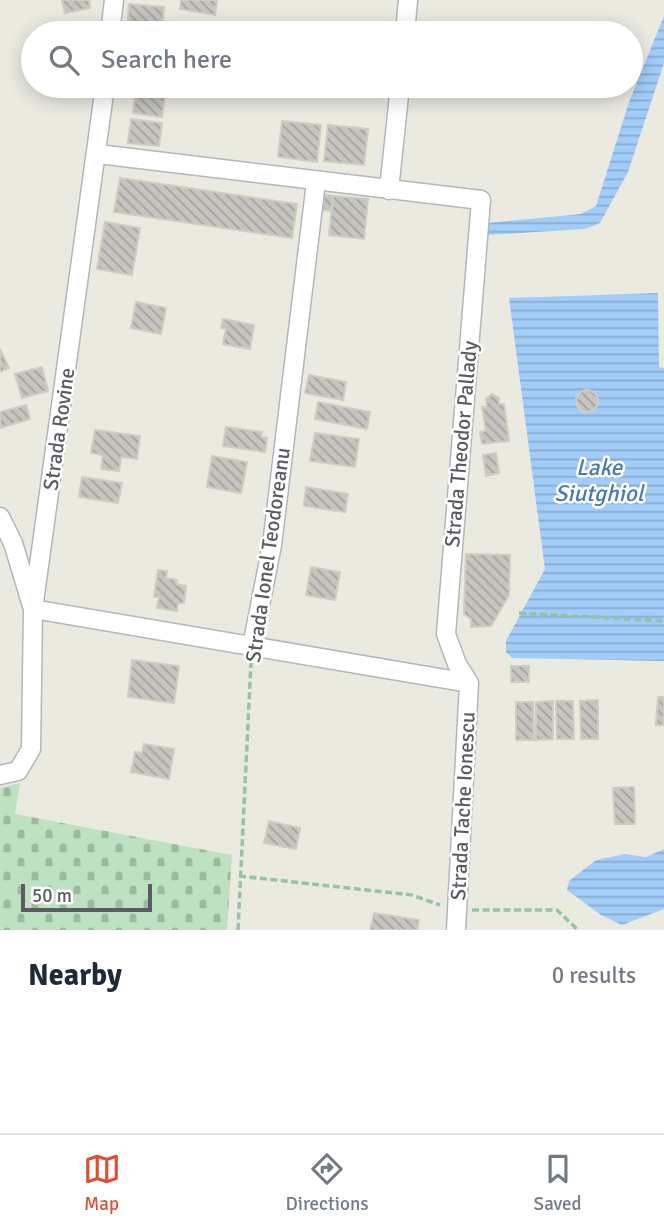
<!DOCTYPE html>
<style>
:root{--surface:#fff;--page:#f6f6f7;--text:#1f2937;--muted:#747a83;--line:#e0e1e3;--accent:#dd4f35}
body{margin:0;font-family:Signika,sans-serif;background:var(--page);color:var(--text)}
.scale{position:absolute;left:21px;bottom:18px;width:131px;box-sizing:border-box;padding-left:7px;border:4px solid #595c61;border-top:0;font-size:19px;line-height:24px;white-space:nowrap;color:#595c61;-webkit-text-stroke:5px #fff;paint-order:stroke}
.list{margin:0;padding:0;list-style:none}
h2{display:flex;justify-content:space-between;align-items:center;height:91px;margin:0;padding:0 28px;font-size:30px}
h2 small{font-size:23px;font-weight:400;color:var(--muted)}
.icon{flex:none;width:38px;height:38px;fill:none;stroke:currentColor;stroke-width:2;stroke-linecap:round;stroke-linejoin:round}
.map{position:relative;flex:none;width:664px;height:930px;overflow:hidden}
.search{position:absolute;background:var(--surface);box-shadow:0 4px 18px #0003;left:21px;right:21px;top:21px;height:77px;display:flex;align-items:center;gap:18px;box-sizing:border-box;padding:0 24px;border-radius:38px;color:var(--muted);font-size:26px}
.sheet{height:203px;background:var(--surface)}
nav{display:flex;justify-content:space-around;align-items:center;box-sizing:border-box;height:98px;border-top:2px solid var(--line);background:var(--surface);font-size:19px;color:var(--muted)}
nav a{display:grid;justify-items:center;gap:4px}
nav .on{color:var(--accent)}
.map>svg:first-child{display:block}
</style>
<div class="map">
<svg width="664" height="930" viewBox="0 0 664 930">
<defs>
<pattern id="cemetery-stones" width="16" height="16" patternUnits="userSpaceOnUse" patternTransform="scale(1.75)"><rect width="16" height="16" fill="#bee2c1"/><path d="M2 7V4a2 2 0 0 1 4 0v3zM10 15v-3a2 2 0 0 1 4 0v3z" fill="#9dbaa0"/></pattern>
<pattern id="water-rules" width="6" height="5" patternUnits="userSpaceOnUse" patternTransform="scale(1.75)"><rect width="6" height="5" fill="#a3cdf9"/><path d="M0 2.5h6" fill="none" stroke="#88aacd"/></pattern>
<pattern id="building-back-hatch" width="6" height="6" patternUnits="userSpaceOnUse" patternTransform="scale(1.75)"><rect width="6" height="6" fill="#c6c4be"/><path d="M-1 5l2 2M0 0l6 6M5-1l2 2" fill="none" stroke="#a4a29e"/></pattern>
</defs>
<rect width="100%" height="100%" fill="#ebeae1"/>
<path fill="url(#cemetery-stones)" d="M20,783l-5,31 217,41 -5,75h-227v-142z"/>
<path fill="url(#water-rules)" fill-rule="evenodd" d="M664,16v47l-36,109 -28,51 -15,6 -99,6 2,-12 93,-9 15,-8 33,-104z
M658,293l1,74 5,1v293l-152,-3 -6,-6v-11l39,-72 -36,-271zM586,389l7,2 6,10c-2,9 -8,13 -17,10l-6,-8 1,-8z
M664,849v60l-42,16 -21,-10 -34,-25 2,-9 27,-21 29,-6 21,3z"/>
<path fill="url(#building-back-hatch)" stroke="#cfccc0" stroke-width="2" d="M62,0h27l1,8 -25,5z
M181,0h36l-2,15 -35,-6z
M129,4l35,3 -2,26 -35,-2z
M136,90l29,4 -3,23 -29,-4z
M131,119l31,4 -3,23 -31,-3z
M282,121l39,4 -4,37 -39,-5z
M328,125l40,4 -4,36 -40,-4z
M120,178l177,26 -5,34 -178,-26z
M324,195l9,1 -1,15 -9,-1z
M333,196l35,3 -4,40 -35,-4z
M105,222l35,6 -8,47 -35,-6z
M136,302l30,6 -5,26 -30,-6z
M223,319l31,6 -4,24 -27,-5 3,-15 -5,-1z
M0,349l9,19 -9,4z
M42,367l6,24 -26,7 -7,-24z
M309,375l37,7 -3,18 -38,-7z
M576 401a11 11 0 1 1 22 0a11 11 0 1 1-22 0Z
M492,394l7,4v6h5l5,37 -27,3 -2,-12 6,-1 -4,-24h5l-1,-8z
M318,402l52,10 -3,17 -52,-10z
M26,405l4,14 -30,9v-16z
M226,427l36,5 -1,5 6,1 -2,14 -42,-6z
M95,430l45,6 -3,23 -16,-2 -2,14 -18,-2 2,-14 -12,-2z
M315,433l44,6 -4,28 -45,-6z
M496,453l3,20 -13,3 -3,-21z
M212,456l35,6 -6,31 -34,-6z
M82,477l40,6 -4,20 -39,-6z
M306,487l42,7 -3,18 -41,-6z
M466,554l44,1 -1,40 -18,31 -20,1v-8l-7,-5z
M311,567l29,5 -5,28 -29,-5z
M158,570l9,1 -1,7 11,2 -1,4 10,2 -2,17h-6l-1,8 -20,-3 2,-11h-5z
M132,660l47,6 -5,37 -46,-6z
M511,666h18v16h-18z
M658,697h6v28h-8z
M598,700v39h-17l-1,-38z
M553,701v38l-17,1v-38z
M556,701h17l1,38h-17z
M516,702h17l1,38h-18z
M144,744l30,5 -5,30 -38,-7 4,-20 7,1z
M634,787l1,37h-20l-2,-36z
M269,821l31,7 -4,21 -32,-6z
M374,913l45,7 -2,10h-47z"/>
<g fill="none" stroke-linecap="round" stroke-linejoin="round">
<defs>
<path id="minor" d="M110,33l4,-33
M405,33l3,-33
M98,154l383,46 -35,434 11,30 12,19
M389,190l11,-104
M0,517l13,26 20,66 436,74
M252,646l20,-101 44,-363
M0,775l18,-4 13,-22 2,-140 72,-523
M456,930l13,-247"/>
</defs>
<use href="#minor" stroke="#b3b6bb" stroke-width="21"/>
<path stroke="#98c2a8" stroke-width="3.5" stroke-dasharray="7 3.5" stroke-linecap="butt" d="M519,613l145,8
M239,876l173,19 28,10
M472,910h85l21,20
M238,930l13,-268"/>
<use href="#minor" stroke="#fff" stroke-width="18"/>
</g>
<g text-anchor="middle" stroke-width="5" stroke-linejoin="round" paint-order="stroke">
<g font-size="21" fill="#595c61" stroke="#fff">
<text transform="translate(59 429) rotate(-82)" y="7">Strada Rovine</text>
<text transform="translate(461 444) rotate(-85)" y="7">Strada Theodor Pallady</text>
<text transform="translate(268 555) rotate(-82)" y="7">Strada Ionel Teodoreanu</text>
<text transform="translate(463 806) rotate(-87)" y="7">Strada Tache Ionescu</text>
</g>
<g font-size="23" font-style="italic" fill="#4877ba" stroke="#fff">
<text x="599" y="475">Lake<tspan x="599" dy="26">Siutghiol</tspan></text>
</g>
</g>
</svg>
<div class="scale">50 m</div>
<div class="search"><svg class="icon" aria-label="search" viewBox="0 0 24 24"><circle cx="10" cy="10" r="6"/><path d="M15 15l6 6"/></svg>Search here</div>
</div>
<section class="sheet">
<h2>Nearby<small>0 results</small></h2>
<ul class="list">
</ul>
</section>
<nav>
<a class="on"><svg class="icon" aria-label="map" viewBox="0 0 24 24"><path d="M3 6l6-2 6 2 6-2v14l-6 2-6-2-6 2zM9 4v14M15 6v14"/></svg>Map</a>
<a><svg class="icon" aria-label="directions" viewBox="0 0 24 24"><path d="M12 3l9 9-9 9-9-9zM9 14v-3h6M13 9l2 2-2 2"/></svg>Directions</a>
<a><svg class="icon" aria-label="saved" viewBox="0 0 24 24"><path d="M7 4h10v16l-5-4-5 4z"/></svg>Saved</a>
</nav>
